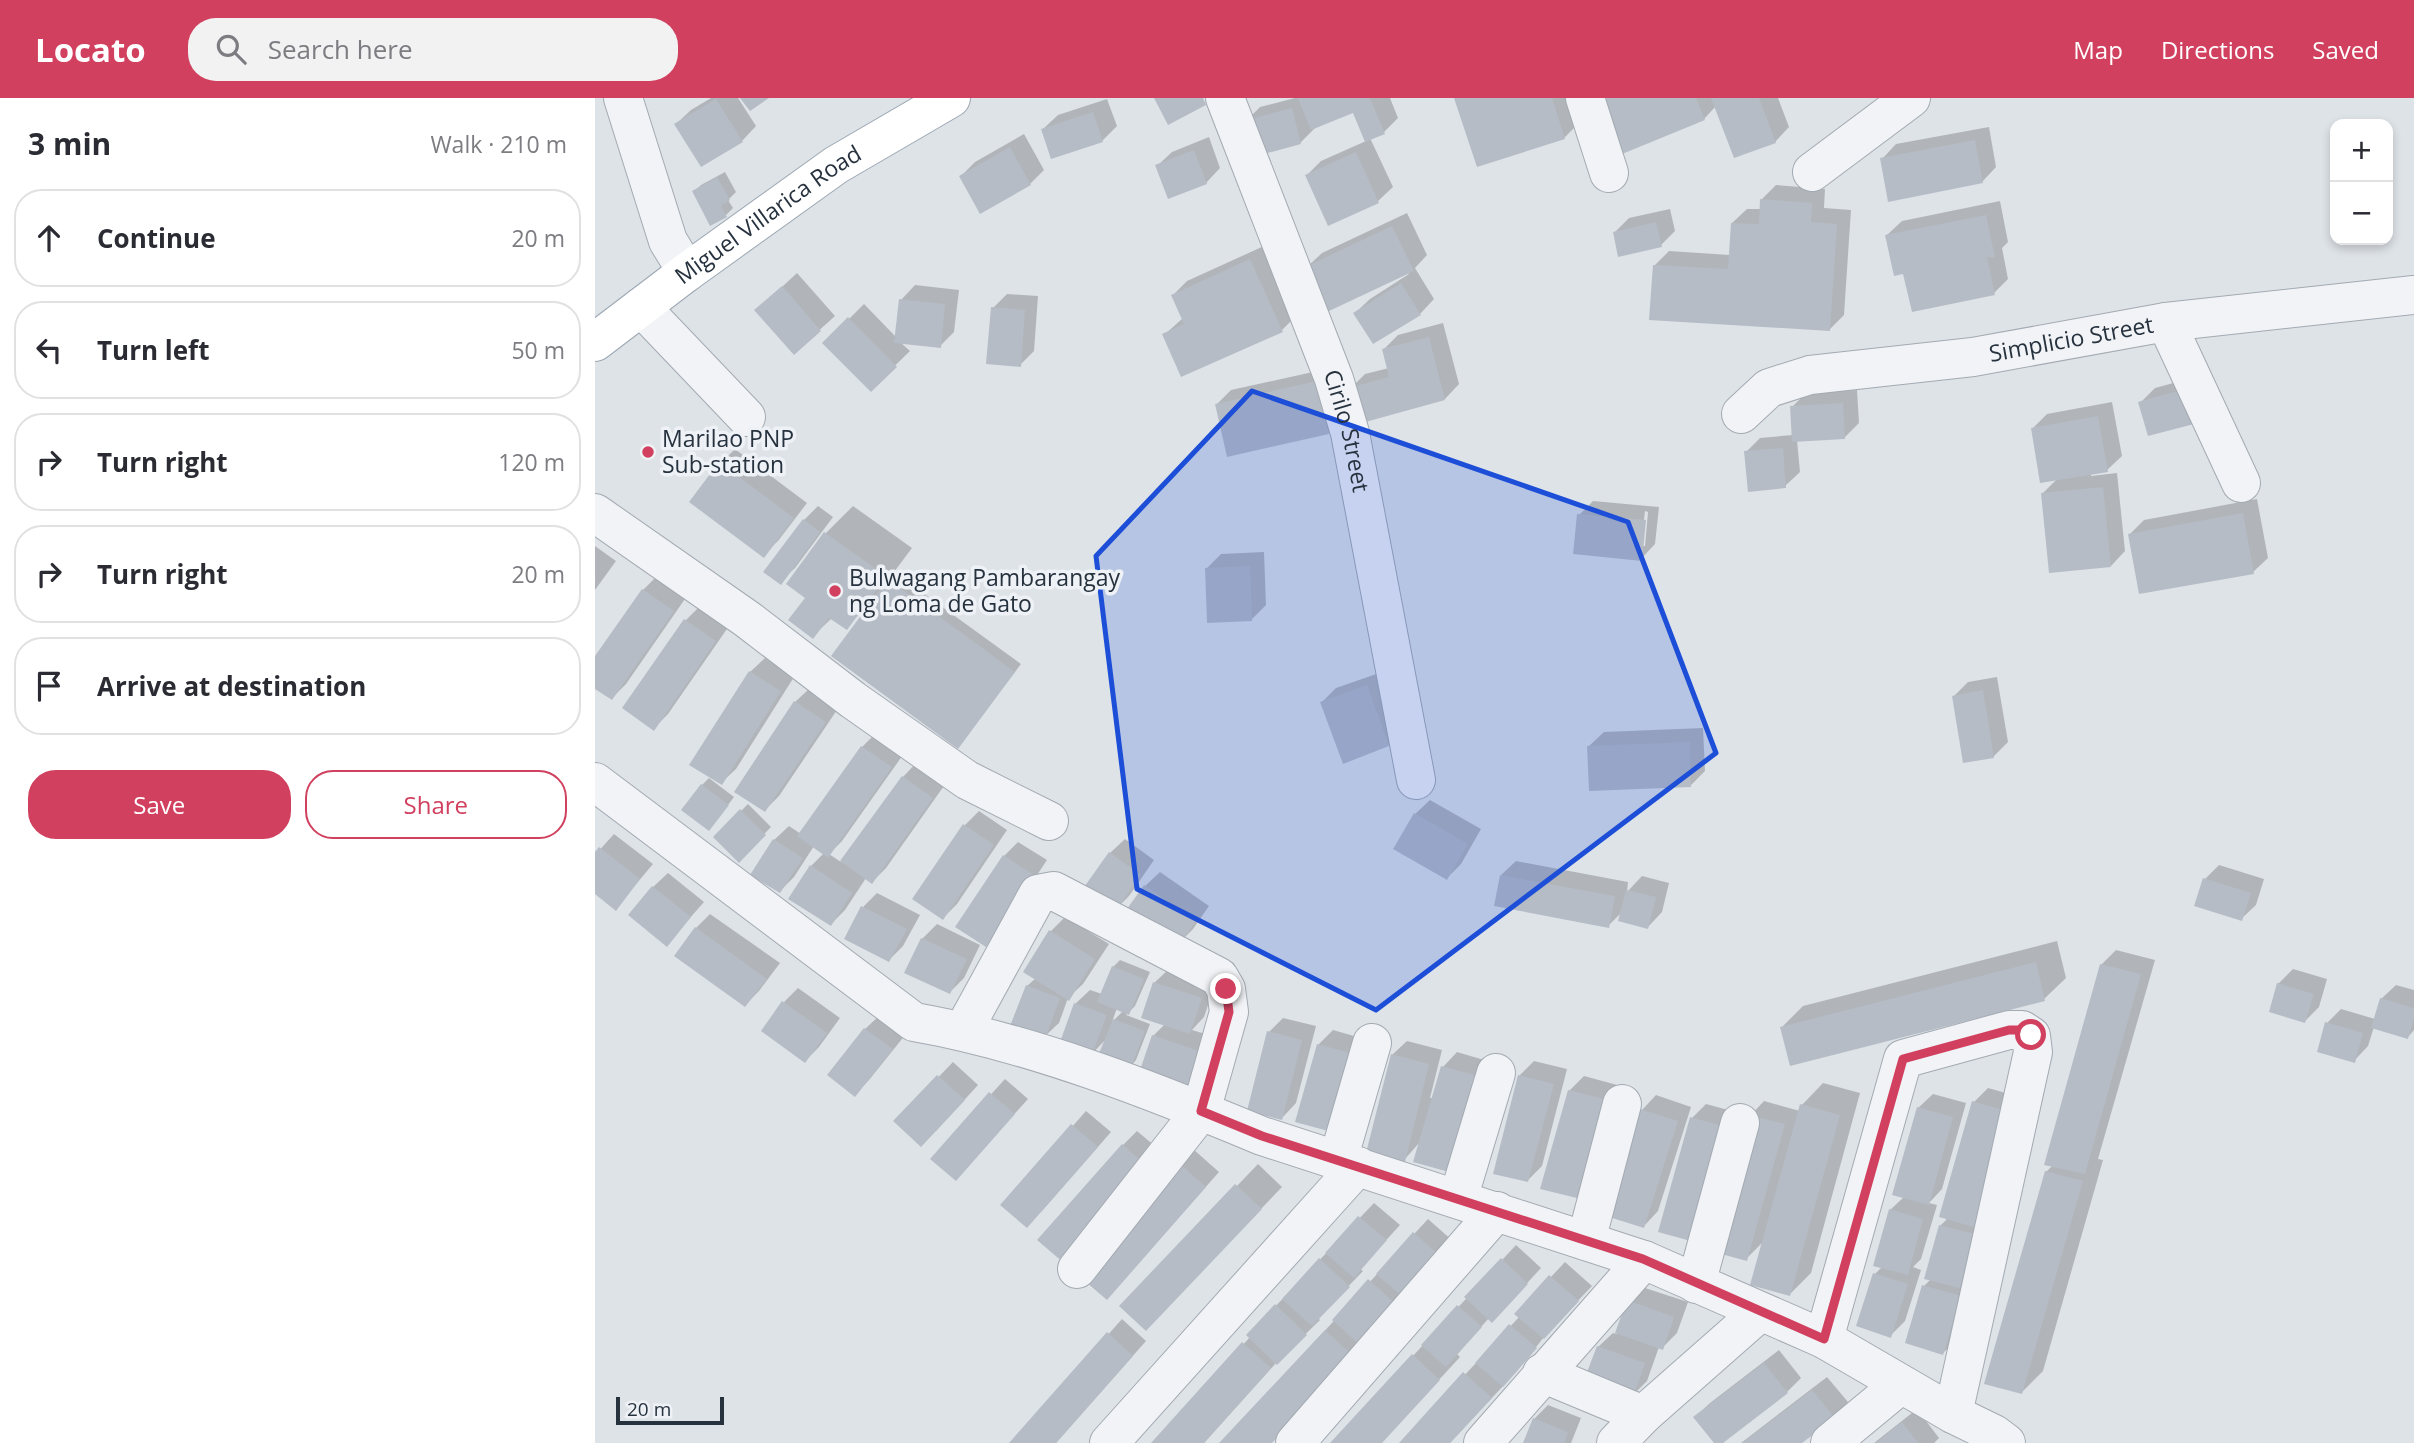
<!DOCTYPE html>
<meta charset="utf-8">
<style>
:root{--surface:#fff;--page:#f2f2f3;--text:#2b2b33;--muted:#7c7c81;--line:#e1e1e2;--accent:#d1405f}
body{margin:0;font-family:"Open Sans",sans-serif;background:var(--page);color:var(--text)}
.controls{position:absolute;right:21px;top:21px;display:grid;overflow:hidden;border-radius:14px;box-shadow:0 4px 10px #0003}
.controls button{width:63px;height:63px;display:grid;place-items:center;padding:0;border:0;border-bottom:2px solid var(--line);background:var(--surface);color:var(--text);font:35px sans-serif}
.scale{position:absolute;left:21px;bottom:18px;width:108px;box-sizing:border-box;padding-left:7px;border:4px solid #27323f;border-top:0;font-size:19px;line-height:24px;white-space:nowrap;color:#27323f;-webkit-text-stroke:5px #eef2f6;paint-order:stroke}
.stop{position:absolute;width:21px;height:21px;margin:-16px;border:5px solid #d1405f;border-radius:50%;background:#fff}
.stop.end{background:#d1405f;border-color:#fff;box-shadow:0 2px 7px #0008}
.list{margin:0;padding:0;list-style:none}
h2{display:flex;justify-content:space-between;align-items:center;height:91px;margin:0;padding:0 28px;font-size:30px}
h2 small{font-size:23px;font-weight:400;color:var(--muted)}
.list li{display:grid;grid-template-columns:46px 1fr auto;gap:21px;align-items:center;box-sizing:border-box;height:98px;margin:0 14px 14px;padding:0 14px;border:2px solid var(--line);border-radius:28px}
.list b{display:block;font-size:26px;white-space:nowrap}
.list em{font-size:23px;font-style:normal;color:var(--muted)}
.actions{display:flex;gap:14px;padding:21px 28px}
.actions a{flex:1;padding:16px 0;border:2px solid var(--accent);border-radius:28px;text-align:center;font-size:24px;color:var(--accent)}
.actions .main{background:var(--accent);color:#fff}
.icon{flex:none;width:38px;height:38px;fill:none;stroke:currentColor;stroke-width:2;stroke-linecap:round;stroke-linejoin:round}
.map{position:relative;flex:none;width:1819px;height:1345px;overflow:hidden}
header{display:flex;align-items:center;gap:42px;box-sizing:border-box;height:98px;padding:0 35px;background:var(--accent);color:#fff}
header strong{font-size:33px}
nav{display:flex;gap:38px;margin-inline-start:auto;font-size:24px}
.search{width:490px;height:63px;background:var(--page);display:flex;align-items:center;gap:18px;box-sizing:border-box;padding:0 24px;border-radius:28px;color:var(--muted);font-size:26px}
main{display:flex}
aside{flex:1;background:var(--surface)}
.map>svg:first-child{display:block}
</style>
<header>
<strong>Locato</strong>
<div class="search"><svg class="icon" aria-label="search" viewBox="0 0 24 24"><circle cx="10" cy="10" r="6"/><path d="M15 15l6 6"/></svg>Search here</div>
<nav><a>Map</a><a>Directions</a><a>Saved</a></nav>
</header>
<main>
<aside>
<h2>3 min<small>Walk · 210 m</small></h2>
<ul class="list">
<li><svg class="icon" aria-label="ahead" viewBox="0 0 24 24"><path d="M12 20V5M6 11l6-6 6 6"/></svg><div><b>Continue</b></div><em>20 m</em></li>
<li><svg class="icon" aria-label="left" viewBox="0 0 24 24"><path d="M17 20v-9H6M10 6l-5 5 5 5"/></svg><div><b>Turn left</b></div><em>50 m</em></li>
<li><svg class="icon" aria-label="right" viewBox="0 0 24 24"><path d="M7 20v-9h11M14 6l5 5-5 5"/></svg><div><b>Turn right</b></div><em>120 m</em></li>
<li><svg class="icon" aria-label="right" viewBox="0 0 24 24"><path d="M7 20v-9h11M14 6l5 5-5 5"/></svg><div><b>Turn right</b></div><em>20 m</em></li>
<li><svg class="icon" aria-label="arrive" viewBox="0 0 24 24"><path d="M6 21V4h12l-3 4 3 4H6"/></svg><div><b>Arrive at destination</b></div></li>
</ul>
<div class="actions"><a class="main">Save</a><a>Share</a></div>
</aside>
<div class="map">
<svg width="1819" height="1345" viewBox="0 0 1819 1345">
<rect width="100%" height="100%" fill="#dee3e8"/>
<path fill="#0003" fill-rule="evenodd" d="M116,0h27l18,28 -14,15 -66,-17 15,-14z
M700,0h95l8,20 -14,14 -14,6 23,49 -15,14 -49,23 -22,-49 14,-14 45,-20 -12,-30 -39,17 -15,15 -55,-21 15,-15z
M861,0h114l9,25 -15,15z
M1005,0h178l11,29 -14,15 -59,-36 -12,13z
M512,1l10,27 -15,15 -59,-12 15,-14z
M1394,29l7,40 -14,15 -100,-23 14,-15z
M429,36l20,36 -14,14 -69,-8 14,-14z
M614,39l11,31 -14,15 -49,-17 15,-14z
M130,74l11,20 -8,8 5,8 -7,7 -32,-23 7,-7z
M1181,87l49,4 -1,19 27,2 -7,105 -14,14 -175,-64 14,-14 61,4 2,-32 15,-14h14v-9z
M1405,103l8,41 -6,6 6,31 -14,14 -89,-21 -18,-37 15,-14z
M1075,111l5,22 -14,14 -47,-12 15,-15z
M812,115l20,42 -12,13 19,31 -14,15 -65,-1 15,-14 39,-25 -1,-2 -101,-5 15,-14z
M669,148l32,70 -14,14 -118,5 19,-17 -10,-23 14,-14z
M202,175l38,43 -41,37 -37,-43z
M320,187l44,5 -5,42 -14,14 -40,-4 10,9 -39,38 -46,-46 39,-39 32,33 5,-37z
M412,196l31,2 -4,55 -14,14 -27,-57z
M848,225l16,61 -14,15 -95,-10 15,-15 24,-6 -5,-19 14,-14z
M736,270l12,50 -15,15 -111,-29 14,-14z
M1604,278l8,32 -67,-5 15,-15z
M1262,292l2,33 -15,15 -47,2 3,32 -15,14 -39,-34 14,-14 33,-3 -1,-28 14,-14z
M1517,304l10,54 -15,14 -16,3v3l26,-3 8,78 -14,15 -68,-73 15,-15 -25,-50 14,-14z
M140,351l72,54 -29,38 -15,14 -42,-92z
M1662,401l11,59 -15,14 -123,-38 14,-14z
M998,403l66,6 -4,37 -14,15 -62,-44zM1050,413l3,1 -3,34h-4z
M223,408l15,11 -38,51 -15,14 24,-62z
M258,408l59,42 -18,24 127,92 -63,83 -92,-139 -20,19 -14,-9 -19,18 -6,-39 18,-63z
M0,448l21,15 -21,29z
M669,454l2,53 -15,15 -44,-52 14,-14z
M62,478l30,20 -61,88 -14,14 -17,-11v-28l48,-69z
M105,508l29,20 -61,88 -14,14 -29,-20 61,-88z
M170,560l29,19 -58,92 -15,14 29,-111z
M787,574l21,58 -15,15 -66,-43 14,-14z
M1402,579l11,65 -15,15 -39,-61 14,-14z
M215,590l29,19 -60,89 -14,14 30,-108z
M1108,630l2,43 -14,14 -102,-39 15,-14z
M281,635l29,19 -63,89 -13,13 12,8 62,-85 14,-15 29,21 -60,85 -14,14 -6,-4 -21,32 -14,14 -20,-58 13,-13 -10,-7 -20,31 -14,14 -6,-51 15,-14 12,8 61,-87z
M114,680l25,19 -19,25 -13,-37z
M835,702l51,29 -20,35 -14,14 -32,-64z
M153,706l23,23 -32,33 -24,-23z
M384,713l28,19 -50,74 -14,14 22,-93z
M19,736l39,30 -37,44 -21,-16v-37z
M530,741l29,21 -25,36 -14,14 -5,-57z
M423,744l29,18 -47,71 -14,14 18,-89z
M921,763l112,21 -1,10 15,-16 27,7 -7,29 -14,15 -26,-15 -14,14 -107,-51z
M1624,767l45,14 -8,26 -15,14 -36,-40z
M565,774l49,34 -16,23 -14,14 -34,-57z
M73,775l36,29 -37,42 -14,-57z
M282,795l43,22 -17,31 -14,14 -26,-53z
M115,816l70,49 -21,28 -14,14 -49,-77z
M470,819l44,27 -26,40 -15,14 -9,25 -15,14 -17,-51 9,-8 -11,-7 26,-40z
M342,826l43,21 -16,33 -14,14 -28,-53z
M1462,843l9,37 -22,21 -262,28 21,-21z
M1521,852l39,10 -57,199 5,1 -60,211 -21,21 24,-220 7,-7 -7,-2 56,-199z
M525,862l30,12 -15,34 -9,9 24,9 -14,36 -6,7 -23,-29 -16,17 -16,-51 15,-14 12,4 11,-27zM522,910l6,3 -11,11z
M574,871l46,15 -11,33 -12,13 20,6 -12,37 -14,15 -33,-52 12,-12 -11,-41z
M1698,871l34,10 -8,28 -14,14 -27,-37z
M1801,887l18,5v40l-6,7 -34,-10 -6,19 -14,15 -27,-38 14,-14 34,10 6,-20z
M203,890l42,30 -21,29 -14,14 -21,-59z
M285,917l26,19 -37,46 -14,14 -25,-19 35,-46z
M688,920l33,8 -20,77 -14,15 -13,-86z
M738,932l35,10 -36,90 -14,-85z
M812,943l35,9 -12,48h3l10,-31 14,-15 34,10 -87,98 -12,-105z
M939,963l33,8 -25,97 -14,14 -33,-8 25,-97z
M358,964l25,23 -42,46 -40,-10z
M989,978l37,10 -26,97 -26,-92z
M410,981l23,20 -72,80 -23,-21z
M1228,985l37,10 -49,180 -21,21 -26,-53 -18,18 4,-143 14,-15 36,10 2,-6z
M1393,990l36,10 -67,241 -14,14 -19,-67 7,-7 9,-53 8,-8 26,-116z
M1338,996l33,9 -24,86 -13,14 8,2 -16,54 -8,8 8,3 -16,51 -15,15 -15,-62 8,-8 7,-56 14,-13 14,-89z
M1061,997l35,12 -33,104 -14,15 -2,-116z
M1111,1006l37,10 -31,113 -20,-109z
M491,1013l25,21 -70,80 -38,-7z
M542,1033l25,21 -84,95 45,-102z
M598,1051l26,23 -112,126 -26,-22z
M663,1066l24,23 -115,120 -45,-1z
M779,1105l26,22 -40,44 3,2 -45,47 2,2 -43,42 -73,81h-50l96,-106 -2,-2z
M833,1121l26,23 -183,201h-50z
M921,1147l25,23 -35,38 -17,12 -32,36 3,3 -79,86h-49z
M970,1164l27,24 -44,46 -31,39 -67,72h-49l119,-127 -3,-3z
M1047,1189l46,15 -11,31 -15,15 -3,-1 -12,34 -14,14 -35,-48 15,-14 4,1 11,-33z
M527,1221l24,22 -90,102h-45z
M1184,1252l22,28 -14,14 -67,51h-4l-21,-26 15,-14z
M1232,1279l21,25 -15,15 -34,26h-58z
M953,1307l33,13 -10,25h-46l9,-24z
M1322,1311l22,29 -5,5h-60z"/>
<path fill="#b6bcc5" d="M145,0h29l-19,13z
M559,0h49l3,7 -38,20z
M703,0h72l15,36 -20,8 -12,-29 -42,17z
M859,0h98l13,41 -88,28z
M1004,0h97l9,22 -83,34z
M1116,0h48l17,45 -42,15z
M121,1l27,43 -42,25 -27,-43z
M697,10l9,36 -48,13 -10,-36z
M498,14l10,30 -52,17 -10,-30z
M1380,42l8,43 -95,19 -8,-44z
M415,49l21,38 -51,29 -21,-38z
M599,52l13,34 -39,15 -13,-34z
M761,54l23,51 -51,23 -23,-51z
M122,79l13,23 -9,6 6,11 -17,9 -18,-35z
M1165,101l52,4 -1,19 26,2 -7,107 -181,-11 4,-55 75,4 3,-46 28,1z
M1391,117l9,43 -8,-1 8,38 -83,17 -9,-38 -9,2 -9,-41z
M1061,124l6,25 -44,10 -5,-25z
M797,128l22,45 -87,41 -22,-45z
M655,161l33,73 -102,45 -19,-43 22,-10 -13,-29z
M806,185l20,32 -48,29 -20,-31z
M187,188l39,45 -27,24 -40,-45z
M304,201l46,5 -4,44 -47,-5z
M396,209l34,3 -4,57 -35,-3z
M253,219l49,50 -26,25 -49,-49z
M834,239l16,63 -87,24 -10,-36 41,-11 -7,-28z
M722,283l12,53 -102,23 -12,-53z
M1590,291l9,35 -46,12 -10,-34z
M1248,305l2,36 -53,3 -2,-36z
M1503,318l10,56 -68,11 -9,-55z
M1188,350l3,40 -38,4 -4,-41z
M124,364l75,56 -30,40 -75,-56z
M1508,389l8,80 -62,6 -8,-80z
M1648,415l11,61 -115,20 -11,-60z
M982,416l69,6 -4,41 -69,-7z
M208,421l17,13 -39,53 -18,-13z
M229,434l62,44 -39,54 -18,-12 -16,21 -25,-19 17,-22 -19,-14z
M655,468l2,55 -45,2 -2,-55z
M293,481l127,93 -57,77 -127,-93z
M47,491l32,22 -62,89 -17,-11v-33z
M89,521l32,22 -62,90 -32,-23z
M154,573l32,20 -59,94 -33,-20z
M772,587l22,61 -46,18 -23,-62z
M1388,592l11,68 -31,5 -11,-67z
M199,603l32,21 -61,90 -31,-20z
M1095,644l1,45 -102,4 -2,-45z
M266,648l31,21 -64,91 -31,-22z
M307,678l31,22 -61,86 -32,-23z
M106,686l28,21 -20,26 -28,-21z
M145,711l26,26 -27,28 -26,-26z
M819,715l54,31 -21,36 -54,-31z
M368,726l31,21 -51,75 -31,-21z
M178,741l30,19 -23,35 -30,-18z
M4,749l41,32 -24,32 -21,-17v-42z
M514,754l32,23 -26,37 -33,-22z
M408,757l31,20 -48,72 -31,-20z
M215,767l42,28 -21,33 -43,-27z
M905,777l115,21 -6,32 -115,-22z
M1608,780l48,15 -9,28 -48,-15z
M549,787l52,36 -17,24 -52,-36z
M57,788l39,31 -24,30 -39,-32z
M1031,792l30,7 -8,32 -30,-8z
M266,808l46,23 -18,33 -45,-23z
M100,829l72,52 -22,28 -71,-51z
M454,832l46,29 -26,42 -46,-29z
M326,840l46,21 -17,35 -46,-21z
M1441,864l9,39 -255,65 -10,-39z
M1505,866l41,10 -56,200 -41,-9z
M517,868l32,13 -15,36 -32,-13z
M558,884l49,16 -12,36 -49,-16z
M1682,885l37,11 -9,29 -36,-11z
M431,887l34,13 -15,41 -35,-13z
M1785,900l34,10v10l-6,21 -37,-11z
M187,903l45,32 -22,30 -44,-32z
M479,905l33,12 -16,42 -32,-12z
M518,921l32,12 -15,38 -32,-13z
M1730,924l38,11 -8,30 -38,-11z
M269,930l29,21 -38,48 -28,-22z
M672,933l35,9 -20,80 -35,-9z
M557,937l47,16 -13,39 -47,-17z
M722,946l37,10 -22,78 -37,-10z
M796,956l38,10 -24,98 -39,-9z
M846,968l37,10 -29,96 -36,-10z
M342,977l28,25 -44,47 -28,-26z
M923,977l36,9 -26,98 -35,-8z
M973,992l40,10 -27,99 -41,-10z
M394,994l26,22 -59,67 -26,-22z
M1377,1003l38,11 -33,116 -38,-11z
M1205,1006l40,11 -50,181 -40,-11z
M1322,1009l36,10 -24,88 -37,-10z
M1045,1011l38,12 -34,107 -38,-12z
M1153,1017l37,9 -38,137 -37,-10z
M1095,1019l40,11 -32,115 -40,-11z
M476,1026l27,23 -71,81 -27,-23z
M527,1046l27,24 -85,95 -27,-23z
M583,1064l28,25 -99,113 -28,-24z
M1450,1073l38,10 -61,213 -38,-10z
M640,1086l27,25 -116,122 -27,-25z
M1294,1111l34,10 -15,56 -35,-9z
M763,1118l29,24 -33,38 -29,-25z
M1344,1127l36,9 -15,54 -36,-9z
M818,1134l28,25 -36,42 -29,-25z
M724,1160l31,29 -38,39 -30,-27z
M906,1160l27,26 -36,39 -28,-26z
M1278,1175l35,11 -17,54 -35,-12z
M954,1177l30,26 -35,38 -30,-25z
M773,1181l29,26 -37,40 -28,-25z
M1327,1187l39,11 -18,59 -38,-12z
M1032,1202l47,17 -11,33 -48,-17z
M680,1206l32,31 -30,30 -31,-30z
M862,1207l25,22 -36,40 -25,-22z
M914,1226l28,24 -34,39 -28,-24z
M730,1232l28,26 -81,87h-53z
M512,1234l26,24 -77,87h-47z
M647,1244l29,26 -67,75h-53z
M1002,1248l48,17 -12,34 -49,-17z
M817,1256l28,26 -58,63h-52z
M1169,1265l24,30 -65,50h-9l-21,-26z
M868,1274l29,26 -42,45h-51z
M1217,1292l23,28 -33,25h-60z
M938,1320l35,14 -4,11h-41z
M1307,1324l16,21h-42z"/>
<g fill="none" stroke-linecap="round" stroke-linejoin="round">
<defs>
<g id="minor">
<path d="M28,0l45,143 19,31"/>
<path id="s1" d="M630,0l109,281 16,54 66,347"/>
<path d="M990,0l24,75"/>
<path d="M1217,74l99,-74"/>
<path d="M46,209l105,110"/>
<path d="M1571,224l75,161"/>
<path id="s2" d="M1146,316l28,-26 41,-13 163,-18 193,-35 248,-27"/>
<path d="M0,415l152,106 106,81 114,80 82,41"/>
<path d="M0,684l319,240c116,20 240,69 348,114l382,124 180,79 129,75 41,20 12,9"/>
<path d="M368,933l75,-137 16,-3 165,86 7,12 3,23 -28,99 -124,158"/>
<path d="M743,1062l34,-117"/>
<path d="M863,1101l38,-126"/>
<path d="M991,1143l36,-137"/>
<path d="M1101,1186l44,-161"/>
<path d="M1229,1241l79,-280 106,-29h13l9,6 2,16 -80,362"/>
<path d="M947,1275l101,42"/>
<path d="M514,1345l249,-277"/>
<path d="M700,1345l202,-232"/>
<path d="M888,1345l161,-183"/>
<path d="M1021,1345l27,-28 117,-103"/>
<path d="M1235,1345l70,-58"/>
</g>
<g id="major">
<path id="s3" d="M0,244l92,-70 149,-107 115,-67"/>
</g>
</defs>
<use href="#minor" stroke="#a3aab2" stroke-width="40"/>
<use href="#major" stroke="#9da8b4" stroke-width="40"/>
<use href="#minor" stroke="#f1f3f6" stroke-width="38"/>
<use href="#major" stroke="#fff" stroke-width="38"/>
</g>
<g fill="none" stroke-linecap="round" stroke-linejoin="round">
<path stroke="#d1405f" stroke-width="9" d="M631,891l3,23 -28,99 61,25 381,123 181,80 79,-280 106,-29h12l10,5"/>
</g>
<path fill="#1d4ed8" fill-opacity="0.2" stroke="#1d4ed8" stroke-width="5" stroke-linejoin="round" d="M657,293l376,131 88,231 -340,257 -239,-121 -41,-333z"/>
<g fill="#d1405f" stroke="#eef2f6" stroke-width="2.5">
<circle cx="53" cy="354" r="7"/>
<circle cx="240" cy="493" r="7"/>
</g>
<g text-anchor="middle" stroke-width="7" stroke-linejoin="round" paint-order="stroke">
<g font-size="23" fill="#27323f" stroke="#eef2f6">
<text dy="8" stroke="none"><textPath href="#s3" startOffset="215">Miguel Villarica Road</textPath></text>
<text dy="8" stroke="none"><textPath href="#s2" startOffset="345">Simplicio Street</textPath></text>
<text dy="8" stroke="none"><textPath href="#s1" startOffset="355">Cirilo Street</textPath></text>
</g>
<g font-size="23" fill="#27323f" stroke="#eef2f6" text-anchor="start">
<text x="67" y="349">Marilao PNP<tspan x="67" dy="26">Sub-station</tspan></text>
<text x="254" y="488">Bulwagang Pambarangay<tspan x="254" dy="26">ng Loma de Gato</tspan></text>
</g>
</g>
</svg>
<div class="controls">
<button>+</button>
<button>−</button>
</div>
<div class="scale">20 m</div>
<div class="stop" style="left:1436px;top:937px"></div>
<div class="stop end" style="left:631px;top:891px"></div>
</div>
</main>
